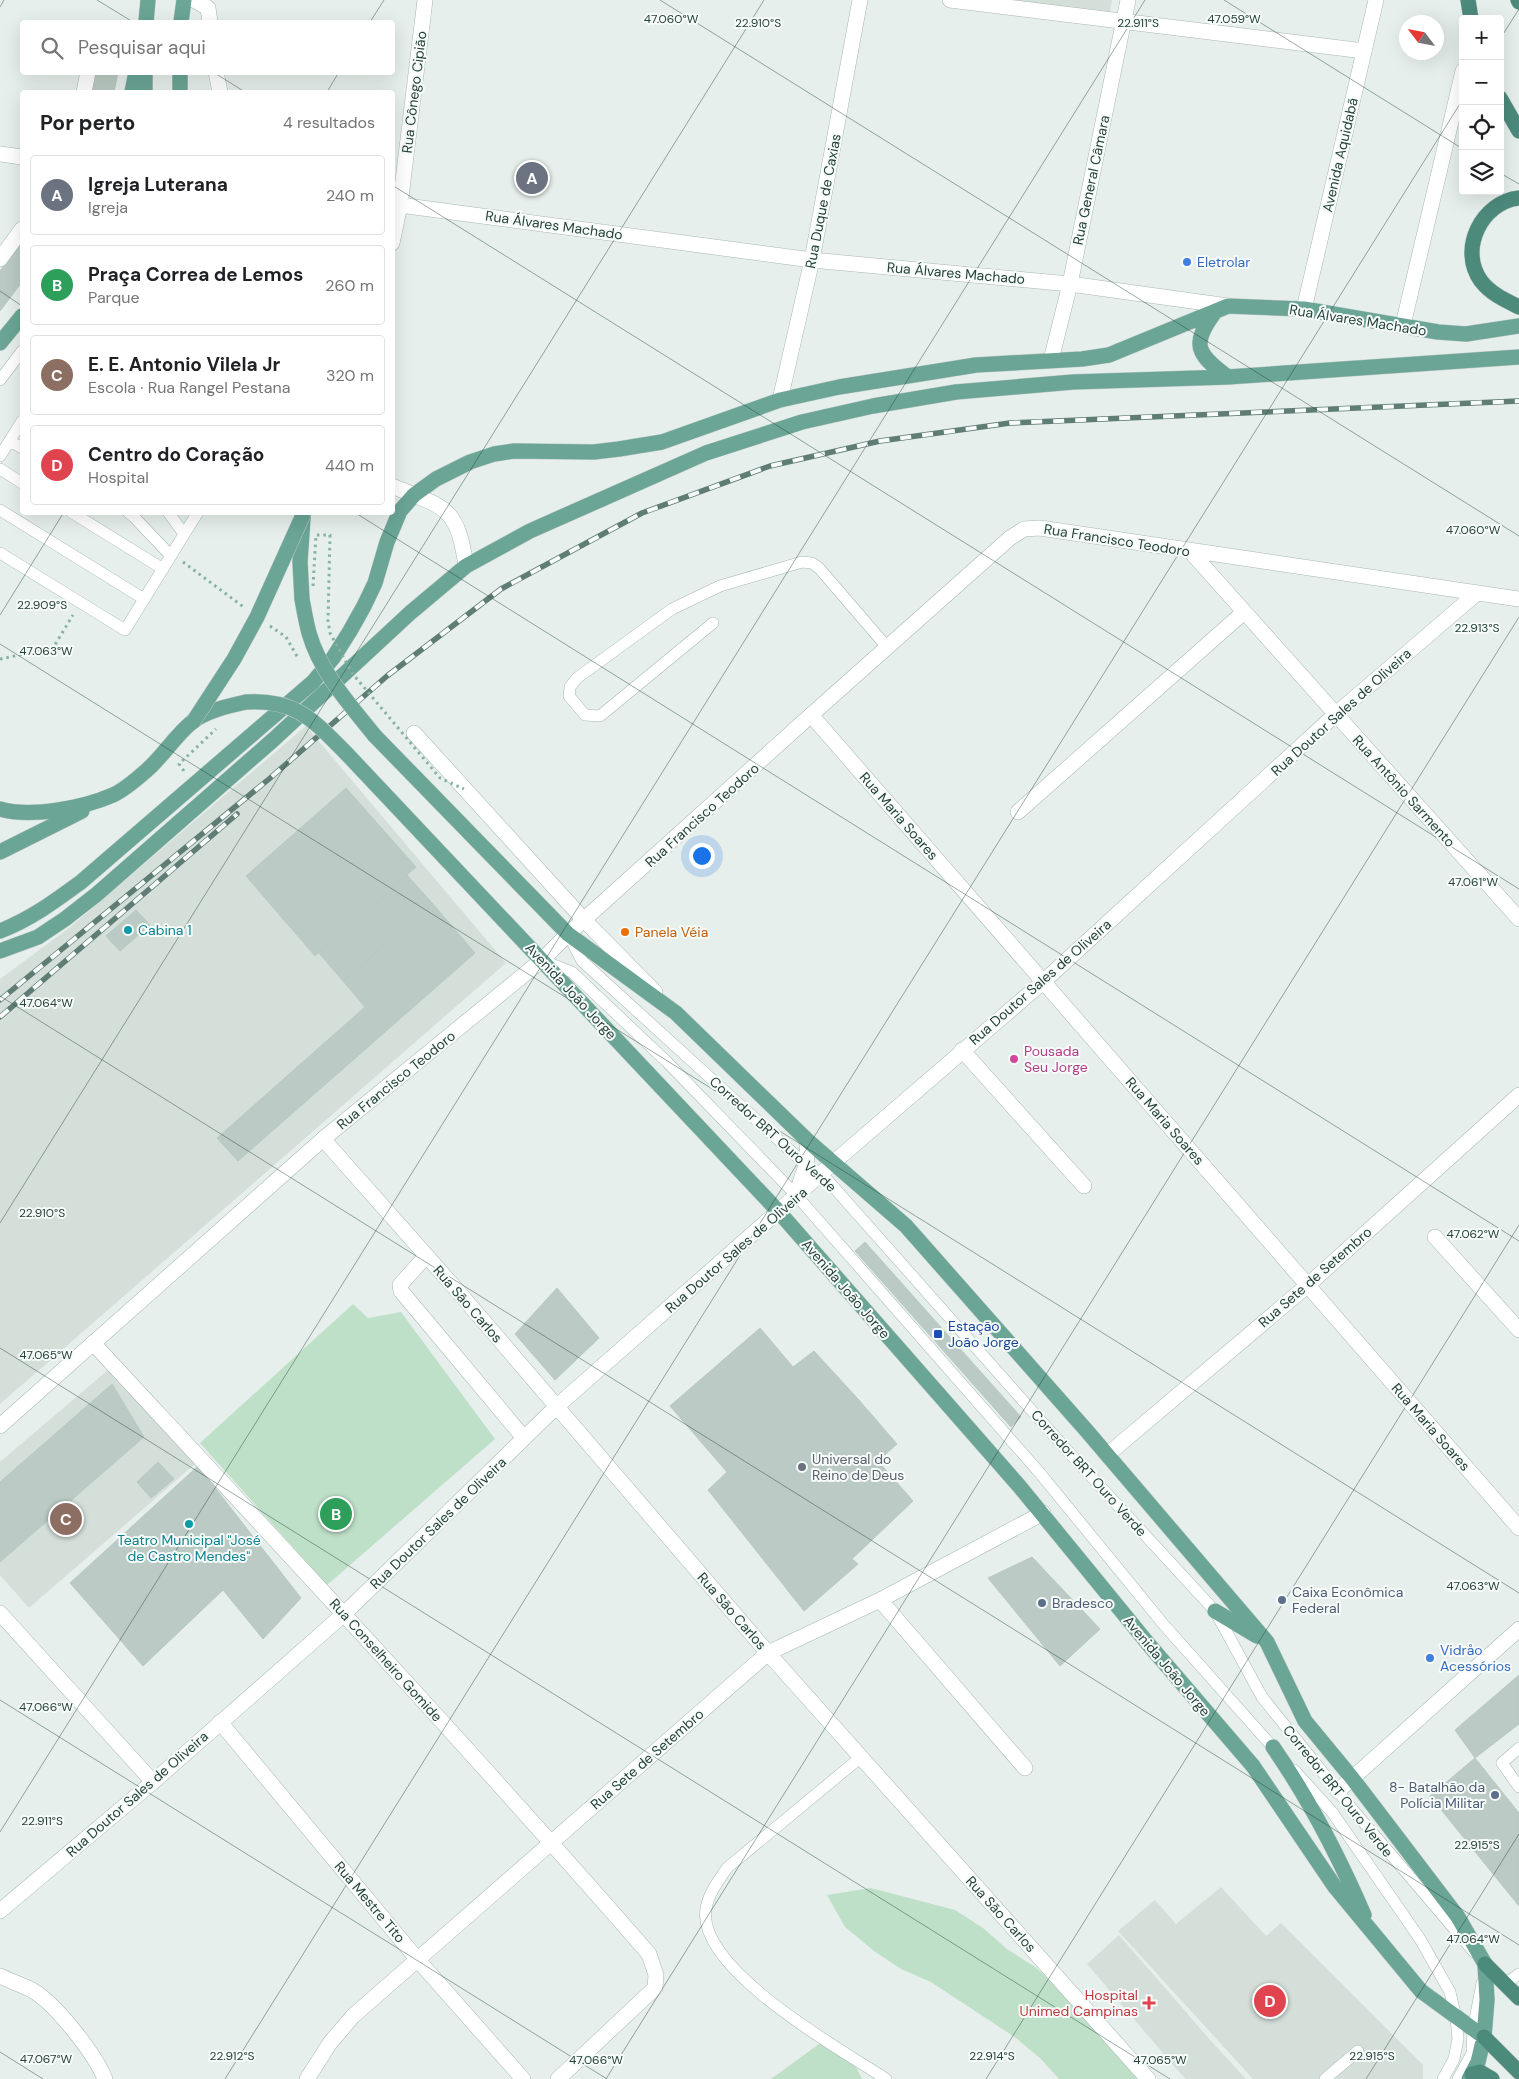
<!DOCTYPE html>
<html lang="pt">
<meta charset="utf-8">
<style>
:root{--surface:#fff;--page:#f6f6f6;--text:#202124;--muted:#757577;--line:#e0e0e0;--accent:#7c3aed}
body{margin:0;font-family:"DM Sans",sans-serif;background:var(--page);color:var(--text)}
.controls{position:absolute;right:15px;top:15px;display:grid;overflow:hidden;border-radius:5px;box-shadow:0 5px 20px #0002}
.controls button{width:45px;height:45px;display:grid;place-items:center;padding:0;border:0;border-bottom:1px solid var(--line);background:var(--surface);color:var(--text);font:25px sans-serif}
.compass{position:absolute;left:1399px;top:15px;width:45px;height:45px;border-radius:50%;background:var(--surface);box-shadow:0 5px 20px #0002;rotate:302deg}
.you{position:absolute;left:701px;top:855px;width:18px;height:18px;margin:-12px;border:4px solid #fff;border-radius:50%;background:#1a73e8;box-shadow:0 0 0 8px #1a73e833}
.badge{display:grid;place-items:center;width:32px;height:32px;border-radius:50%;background:var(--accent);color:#fff;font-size:16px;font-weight:700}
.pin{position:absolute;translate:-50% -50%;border:2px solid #fff;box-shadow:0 1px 5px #0006}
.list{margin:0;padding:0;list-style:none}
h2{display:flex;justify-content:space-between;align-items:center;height:65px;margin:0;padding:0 20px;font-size:21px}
h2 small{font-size:16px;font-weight:400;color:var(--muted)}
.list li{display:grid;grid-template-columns:32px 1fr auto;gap:15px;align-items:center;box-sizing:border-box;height:80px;margin:0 10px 10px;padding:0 10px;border:1px solid var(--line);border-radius:5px}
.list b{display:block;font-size:19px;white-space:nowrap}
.list p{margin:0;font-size:16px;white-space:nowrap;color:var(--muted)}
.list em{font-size:16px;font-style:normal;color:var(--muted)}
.icon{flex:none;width:28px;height:28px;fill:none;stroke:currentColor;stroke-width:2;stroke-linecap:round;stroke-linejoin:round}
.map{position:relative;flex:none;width:1519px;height:2079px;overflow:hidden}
.search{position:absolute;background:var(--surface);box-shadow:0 5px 20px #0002;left:20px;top:20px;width:375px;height:55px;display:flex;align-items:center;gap:12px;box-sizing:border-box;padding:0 18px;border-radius:5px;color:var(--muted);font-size:19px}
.panel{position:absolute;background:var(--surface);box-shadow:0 5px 20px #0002;left:20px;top:90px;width:375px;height:425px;border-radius:5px}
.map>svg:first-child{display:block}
</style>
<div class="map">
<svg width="1519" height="2079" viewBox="0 0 1519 2079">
<rect width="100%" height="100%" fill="#e6efeb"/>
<path fill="#d4dfda" d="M992,0h120l-3,16z
M306,726l200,237 -506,441v-425l69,-51z
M108,1370l87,94 -166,144 -29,-33v-113z
M1221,1887l45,49 15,-13 142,142v14h-170l-135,-148 37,-31 21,24z
M1119,1935l93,107 34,37h-60l-6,-6 -93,-109z"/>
<path fill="#bfe0c8" d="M353,1304l15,14 33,-6 94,127 -168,146 -127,-142z
M871,1888l84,22 28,18 24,21 28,18 53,45 54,67h-83l-18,-20 -25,-21 -85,-56 -30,-13 -27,-18 -29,-24 -18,-32z
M830,2036l21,21 11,22h-91z"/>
<path fill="#bbcac4" stroke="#b8c9c2" d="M95,72h23l-4,20h-23z
M22,240v42l-22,29v-40z
M346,788l70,79 -101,89 -69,-80z
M407,875l25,28 -89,78 -24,-28z
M432,903l43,50 -237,208 -21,-23 148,-131 -22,-26z
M136,910l14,15 -30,26 -14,-15z
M865,1242l156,175 -10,10 -156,-176z
M557,1288l42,50 -44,42 -40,-46z
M760,1328l33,39 21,-16 44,48 39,45 -19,17 35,40 -61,58 6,5 -54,47 -96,-121 19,-18 -57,-66z
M112,1384l32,53 -144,125v-80z
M158,1462l16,17 -23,19 -14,-16z
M198,1466l103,132 -38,41 -40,-49 -80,76 -73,-83z
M1032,1557l68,72 -40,37 -72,-88z
M1519,1675v49l-44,34 -20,-28z
M1475,1758l44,55v93l-89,-110z"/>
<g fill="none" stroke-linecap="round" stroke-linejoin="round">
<defs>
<path id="service" d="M0,380l22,-29
M10,441l12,7
M0,456l22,-35
M0,469l22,14
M0,510l144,89
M71,512l92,57
M128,512l6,5 37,39
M168,512l16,22
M0,553l125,77 73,-118
M713,623l-113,93 -15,-1 -16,-19 1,-9 7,-9 95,-69 48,-23 82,-24 10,1 7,5 68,79
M569,936l13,25 224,204 16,9 243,274 150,163 47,86 91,113 121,142
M544,961l28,11 95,90 129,133 243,277 125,153 114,128
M1519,1748l-17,15 17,24
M861,1757l-134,111c-8,12 -19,26 -21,41 -10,60 136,141 180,170
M1294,1770l38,42 88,127 30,53 6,26 2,21 -4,20 -11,20
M1505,1984l14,-10
M1325,2079l33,-28
M1458,2079l14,-26 1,-23 9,-47"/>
<path id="pedestrian" d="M0,154l22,3"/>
<path id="minor" d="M950,0l414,51
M84,92l4,-20
M392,243l8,-38 25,-205
M0,259l22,-30
M1051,360l19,-76 58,-284
M1190,551l329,368
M811,715l199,-177 14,-9 16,-1 479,71
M414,733l171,188 70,71
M1018,812l226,-200
M962,1050l122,136
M323,1139l133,150 312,364 380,426
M833,1163l211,-182 292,-267 141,-121
M1435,1237l84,93
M426,1256l-26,29 1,6 123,147
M93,1343c187,202 375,403 556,611l7,21 -1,13 -97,91
M1107,1455l201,-170 211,-190
M880,1600l145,168
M220,1722l197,237 106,120
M0,1976c10,5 22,9 32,14 24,14 63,64 73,89
M307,2079l23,-36 23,-27 415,-363 112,-53 163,-87"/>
<path id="tertiary" d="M194,0l14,8 2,14
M216,72l4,20
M392,204l420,56 258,24 158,22
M1304,309l72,-309
M1403,325l60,-254
M780,400l32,-140 48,-260
M392,486c53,22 65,19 74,80
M0,1426l323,-287 219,-179 26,-26 243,-219 708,813
M0,1613l153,169"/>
<path id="secondary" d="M796,1195l10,-30 2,-24
M1338,1791l181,-162
M0,1911l153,-129 191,-168 212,-207 277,-244"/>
<path id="primary" d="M146,22l2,-22
M181,22l3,-22
M132,92l4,-20
M145,92v-20
M180,92v-20
M1215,312c-24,32 -19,42 13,65
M0,343l22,-27
M302,599l-2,-37 3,-44
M375,736l193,198 108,79 132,128 98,85 180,204 181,212 38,79 47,57 106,139 27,47 2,36 -3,37 -6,25 -9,17
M346,753l433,459 241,275 130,159 103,120 82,121 86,104 63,46
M0,809c31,9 83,-1 113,-14 11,-5 25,-17 34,-25 16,-14 28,-34 45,-48 14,-11 36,-16 54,-20
M0,852l82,-41
M0,931c31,-12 55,-30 81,-49l232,-200 20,-24 17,-27 14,-25 11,-23 12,-41 13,-31 14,-16 22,-16 34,-17 24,-8 20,-3 80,1 25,-3 43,-7 118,-42 59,-13 137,-22 106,-6 27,-4 119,-49 76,3 134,23 28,2 53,-8
M0,951l38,-14 27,-18 32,-25 176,-154 137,-127 56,-47 64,-35 176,-78 96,-31 71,-16 83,-14 117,-10 155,-5 291,-20
M1215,1611l42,25
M1273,1747c36,52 66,110 91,168"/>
<path id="trunk" d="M1468,0l3,19
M1518,0l1,2
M1500,98l19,33
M1519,198c-37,4 -61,51 -38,83 10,13 24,19 38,26
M1485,1964l34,34
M1484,2037l35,35
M1472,2074l8,-2 12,7"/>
</defs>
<use href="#service" stroke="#a8b8b2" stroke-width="12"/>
<use href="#pedestrian" stroke="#a8b8b2" stroke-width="16"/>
<use href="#minor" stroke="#a8b8b2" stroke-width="16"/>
<use href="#tertiary" stroke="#a8b8b2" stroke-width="16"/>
<use href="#secondary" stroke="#a4bbb3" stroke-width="16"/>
<use href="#primary" stroke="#c2cac8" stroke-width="16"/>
<use href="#trunk" stroke="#c2cac8" stroke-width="16"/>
<path stroke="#86b3a5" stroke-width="3" stroke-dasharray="2.5 4" stroke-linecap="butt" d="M183,562l62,46
M270,626l16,11 12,21
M0,659l53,-11 20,-33
M184,771l-5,-7 37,-35"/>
<use href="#service" stroke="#fff" stroke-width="11"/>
<use href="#pedestrian" stroke="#fff" stroke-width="15"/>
<use href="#minor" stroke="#fff" stroke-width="15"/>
<use href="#tertiary" stroke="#fff" stroke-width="15"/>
<use href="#secondary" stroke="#fff" stroke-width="15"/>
<use href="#primary" stroke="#6aa596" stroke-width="15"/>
<use href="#trunk" stroke="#4c8a7c" stroke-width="15"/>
<defs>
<path id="rail" d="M0,1000l269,-221 118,-103 114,-87 141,-76 128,-47 110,-25 130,-18 509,-22
M0,1017l237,-203"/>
</defs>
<use href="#rail" stroke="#5f7d75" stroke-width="5.5"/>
<use href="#rail" stroke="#f7fbf9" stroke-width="4" stroke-dasharray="11" stroke-linecap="butt"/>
<defs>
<path id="primary-bridge" d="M302,599c2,11 4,23 7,34 11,39 41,72 66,103
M246,702c50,-3 67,18 100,51
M193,722l41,-63 23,-42 46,-102"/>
</defs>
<use href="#primary-bridge" stroke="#c2cac8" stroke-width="16" stroke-linecap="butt"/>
<path stroke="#86b3a5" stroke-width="3" stroke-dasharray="2.5 4" stroke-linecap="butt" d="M313,586l3,-51h14l-2,86 2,12 22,40 88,105 24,11"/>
<use href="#primary-bridge" stroke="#6aa596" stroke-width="15"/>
</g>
<path fill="none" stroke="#24423a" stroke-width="1" stroke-opacity="0.45" d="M97,0l36,22M660,0l859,536M1224,0l239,149M0,7l4,-7M370,22l14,-22M1500,39l19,-30M213,72l32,20M327,92l12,-20M1500,173l19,11M392,185l1127,704M0,291l22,15M354,512l1165,729M0,615l64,-103M0,644l1519,949M0,996l1519,949M0,1223l764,-1223M0,1348l1170,731M0,1700l607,379M0,1832l1145,-1832M0,2052l43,27M225,2079l1238,-1980M606,2079l913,-1462M986,2079l533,-854M1366,2079l153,-245"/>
<g fill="#3f7fe0" stroke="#f7fbf9" stroke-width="2">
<circle cx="1187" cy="262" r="5"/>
<circle cx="1430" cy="1658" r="5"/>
</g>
<g fill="#0f9aa8" stroke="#f7fbf9" stroke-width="2">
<circle cx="128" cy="930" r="5"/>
<circle cx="189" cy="1524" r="5"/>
</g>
<circle fill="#e8710a" stroke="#f7fbf9" stroke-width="2" cx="625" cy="932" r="5"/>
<circle fill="#d1479c" stroke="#f7fbf9" stroke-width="2" cx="1014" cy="1059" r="5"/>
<rect fill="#1a4fb4" stroke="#f7fbf9" stroke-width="2" x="933" y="1329" width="10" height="10" rx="2.5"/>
<circle fill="#6b7280" stroke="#f7fbf9" stroke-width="2" cx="802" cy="1467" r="5"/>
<g fill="#5c6f8a" stroke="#f7fbf9" stroke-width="2">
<circle cx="1282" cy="1600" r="5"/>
<circle cx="1042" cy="1603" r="5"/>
<circle cx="1495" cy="1795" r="5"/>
</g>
<path fill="#e0444e" stroke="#f7fbf9" stroke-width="2" d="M1146.5 1995.5h5v5h5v5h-5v5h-5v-5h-5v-5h5z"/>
<g text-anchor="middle" stroke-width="4" stroke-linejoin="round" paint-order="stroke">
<g font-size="14" fill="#24423a" stroke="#f7fbf9">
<text transform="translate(414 92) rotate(-83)" y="5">Rua Cônego Cipião</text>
<text transform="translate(1340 155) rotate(-77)" y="5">Avenida Aquidabã</text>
<text transform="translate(1091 180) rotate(-78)" y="5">Rua General Câmara</text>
<text transform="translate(823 201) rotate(-79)" y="5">Rua Duque de Caxias</text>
<text transform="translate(554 225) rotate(8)" y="5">Rua Álvares Machado</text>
<text transform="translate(956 273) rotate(5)" y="5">Rua Álvares Machado</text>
<text transform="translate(1358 320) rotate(9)" y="5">Rua Álvares Machado</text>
<text transform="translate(1117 540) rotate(9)" y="5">Rua Francisco Teodoro</text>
<text transform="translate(1341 712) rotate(-42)" y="5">Rua Doutor Sales de Oliveira</text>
<text transform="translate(1404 791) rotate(48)" y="5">Rua Antônio Sarmento</text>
<text transform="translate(702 815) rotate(-42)" y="5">Rua Francisco Teodoro</text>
<text transform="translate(899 816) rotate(49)" y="5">Rua Maria Soares</text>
<text transform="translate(1040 982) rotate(-41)" y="5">Rua Doutor Sales de Oliveira</text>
<text transform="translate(571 991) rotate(47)" y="5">Avenida João Jorge</text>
<text transform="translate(396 1080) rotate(-39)" y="5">Rua Francisco Teodoro</text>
<text transform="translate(1165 1121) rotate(49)" y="5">Rua Maria Soares</text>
<text transform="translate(773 1134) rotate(42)" y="5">Corredor BRT Ouro Verde</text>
<text transform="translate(736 1250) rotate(-41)" y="5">Rua Doutor Sales de Oliveira</text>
<text transform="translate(1315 1277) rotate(-41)" y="5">Rua Sete de Setembro</text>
<text transform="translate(846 1289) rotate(49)" y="5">Avenida João Jorge</text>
<text transform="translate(468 1304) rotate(49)" y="5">Rua São Carlos</text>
<text transform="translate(1431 1427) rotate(49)" y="5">Rua Maria Soares</text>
<text transform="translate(1089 1473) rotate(48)" y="5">Corredor BRT Ouro Verde</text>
<text transform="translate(438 1523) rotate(-44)" y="5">Rua Doutor Sales de Oliveira</text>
<text transform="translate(732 1611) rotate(49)" y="5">Rua São Carlos</text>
<text transform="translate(386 1660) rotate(48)" y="5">Rua Conselheiro Gomide</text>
<text transform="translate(1167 1666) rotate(50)" y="5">Avenida João Jorge</text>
<text transform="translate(647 1759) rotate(-41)" y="5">Rua Sete de Setembro</text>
<text transform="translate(1338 1791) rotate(51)" y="5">Corredor BRT Ouro Verde</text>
<text transform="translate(137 1794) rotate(-41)" y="5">Rua Doutor Sales de Oliveira</text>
<text transform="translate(370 1902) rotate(50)" y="5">Rua Mestre Tito</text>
<text transform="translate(1001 1914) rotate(48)" y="5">Rua São Carlos</text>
</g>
<g font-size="14" fill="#366cbe" stroke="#f7fbf9" text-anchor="start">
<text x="1197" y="267">Eletrolar</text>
<text x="1440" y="1655">Vidråo<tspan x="1440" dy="16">Acessórios</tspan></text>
</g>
<g font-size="14" fill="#0d838f" stroke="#f7fbf9" text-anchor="start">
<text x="138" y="935">Cabina 1</text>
<text x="189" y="1545" text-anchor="middle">Teatro Municipal "José<tspan x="189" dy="16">de Castro Mendes"</tspan></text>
</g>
<g font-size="14" fill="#c56008" stroke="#f7fbf9" text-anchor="start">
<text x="635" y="937">Panela Véia</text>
</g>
<g font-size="14" fill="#b23c85" stroke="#f7fbf9" text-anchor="start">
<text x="1024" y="1056">Pousada<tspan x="1024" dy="16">Seu Jorge</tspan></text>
</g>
<g font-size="14" fill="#164399" stroke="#f7fbf9" text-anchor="start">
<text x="948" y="1331">Estação<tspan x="948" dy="16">João Jorge</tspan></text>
</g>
<g font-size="14" fill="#5b616d" stroke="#f7fbf9" text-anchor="start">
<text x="812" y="1464">Universal do<tspan x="812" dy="16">Reino de Deus</tspan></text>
</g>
<g font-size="14" fill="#4e5e75" stroke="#f7fbf9" text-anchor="start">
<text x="1292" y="1597">Caixa Econômica<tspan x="1292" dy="16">Federal</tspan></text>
<text x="1052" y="1608">Bradesco</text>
<text x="1485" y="1792" text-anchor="end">8- Batalhão da<tspan x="1485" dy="16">Polícia Militar</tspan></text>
</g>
<g font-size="14" fill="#be3a42" stroke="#f7fbf9" text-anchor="end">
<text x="1138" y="2000">Hospital<tspan x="1138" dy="16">Unimed Campinas</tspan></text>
</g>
</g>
<g font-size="12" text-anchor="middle" fill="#24423a" stroke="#f7fbf9" stroke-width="4" stroke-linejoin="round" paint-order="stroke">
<text x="1234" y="23">47.059°W</text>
<text x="671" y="23">47.060°W</text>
<text x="758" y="27">22.910°S</text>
<text x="1138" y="27">22.911°S</text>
<text x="1473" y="534">47.060°W</text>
<text x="42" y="609">22.909°S</text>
<text x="1477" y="632">22.913°S</text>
<text x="46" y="655">47.063°W</text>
<text x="1473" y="886">47.061°W</text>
<text x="46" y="1007">47.064°W</text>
<text x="42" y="1217">22.910°S</text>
<text x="1473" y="1238">47.062°W</text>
<text x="46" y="1359">47.065°W</text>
<text x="1473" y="1590">47.063°W</text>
<text x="46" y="1711">47.066°W</text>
<text x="42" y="1825">22.911°S</text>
<text x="1477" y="1849">22.915°S</text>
<text x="1473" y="1943">47.064°W</text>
<text x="232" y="2060">22.912°S</text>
<text x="992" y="2060">22.914°S</text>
<text x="1372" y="2060">22.915°S</text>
<text x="46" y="2063">47.067°W</text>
<text x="596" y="2064">47.066°W</text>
<text x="1160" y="2064">47.065°W</text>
</g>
</svg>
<div class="controls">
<button>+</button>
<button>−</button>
<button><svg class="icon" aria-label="locate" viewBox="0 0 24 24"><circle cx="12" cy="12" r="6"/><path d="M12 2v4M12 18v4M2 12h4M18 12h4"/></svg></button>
<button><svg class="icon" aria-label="layers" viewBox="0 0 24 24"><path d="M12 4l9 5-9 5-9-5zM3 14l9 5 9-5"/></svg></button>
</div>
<svg class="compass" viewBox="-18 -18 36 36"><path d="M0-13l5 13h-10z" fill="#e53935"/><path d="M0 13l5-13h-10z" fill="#757577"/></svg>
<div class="you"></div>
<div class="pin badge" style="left:532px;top:178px;background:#6b7280">A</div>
<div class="pin badge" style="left:336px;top:1514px;background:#2e9e5b">B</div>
<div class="pin badge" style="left:66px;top:1519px;background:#8d6e63">C</div>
<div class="pin badge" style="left:1270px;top:2001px;background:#e0444e">D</div>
<div class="search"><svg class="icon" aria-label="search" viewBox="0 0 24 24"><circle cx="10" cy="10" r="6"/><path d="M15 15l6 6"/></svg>Pesquisar aqui</div>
<section class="panel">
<h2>Por perto<small>4 resultados</small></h2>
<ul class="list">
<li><span class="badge" style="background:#6b7280">A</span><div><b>Igreja Luterana</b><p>Igreja</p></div><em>240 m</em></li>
<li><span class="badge" style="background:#2e9e5b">B</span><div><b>Praça Correa de Lemos</b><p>Parque</p></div><em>260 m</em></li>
<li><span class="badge" style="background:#8d6e63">C</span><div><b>E. E. Antonio Vilela Jr</b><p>Escola · Rua Rangel Pestana</p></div><em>320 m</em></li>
<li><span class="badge" style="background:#e0444e">D</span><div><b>Centro do Coração</b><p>Hospital</p></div><em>440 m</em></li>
</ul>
</section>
</div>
